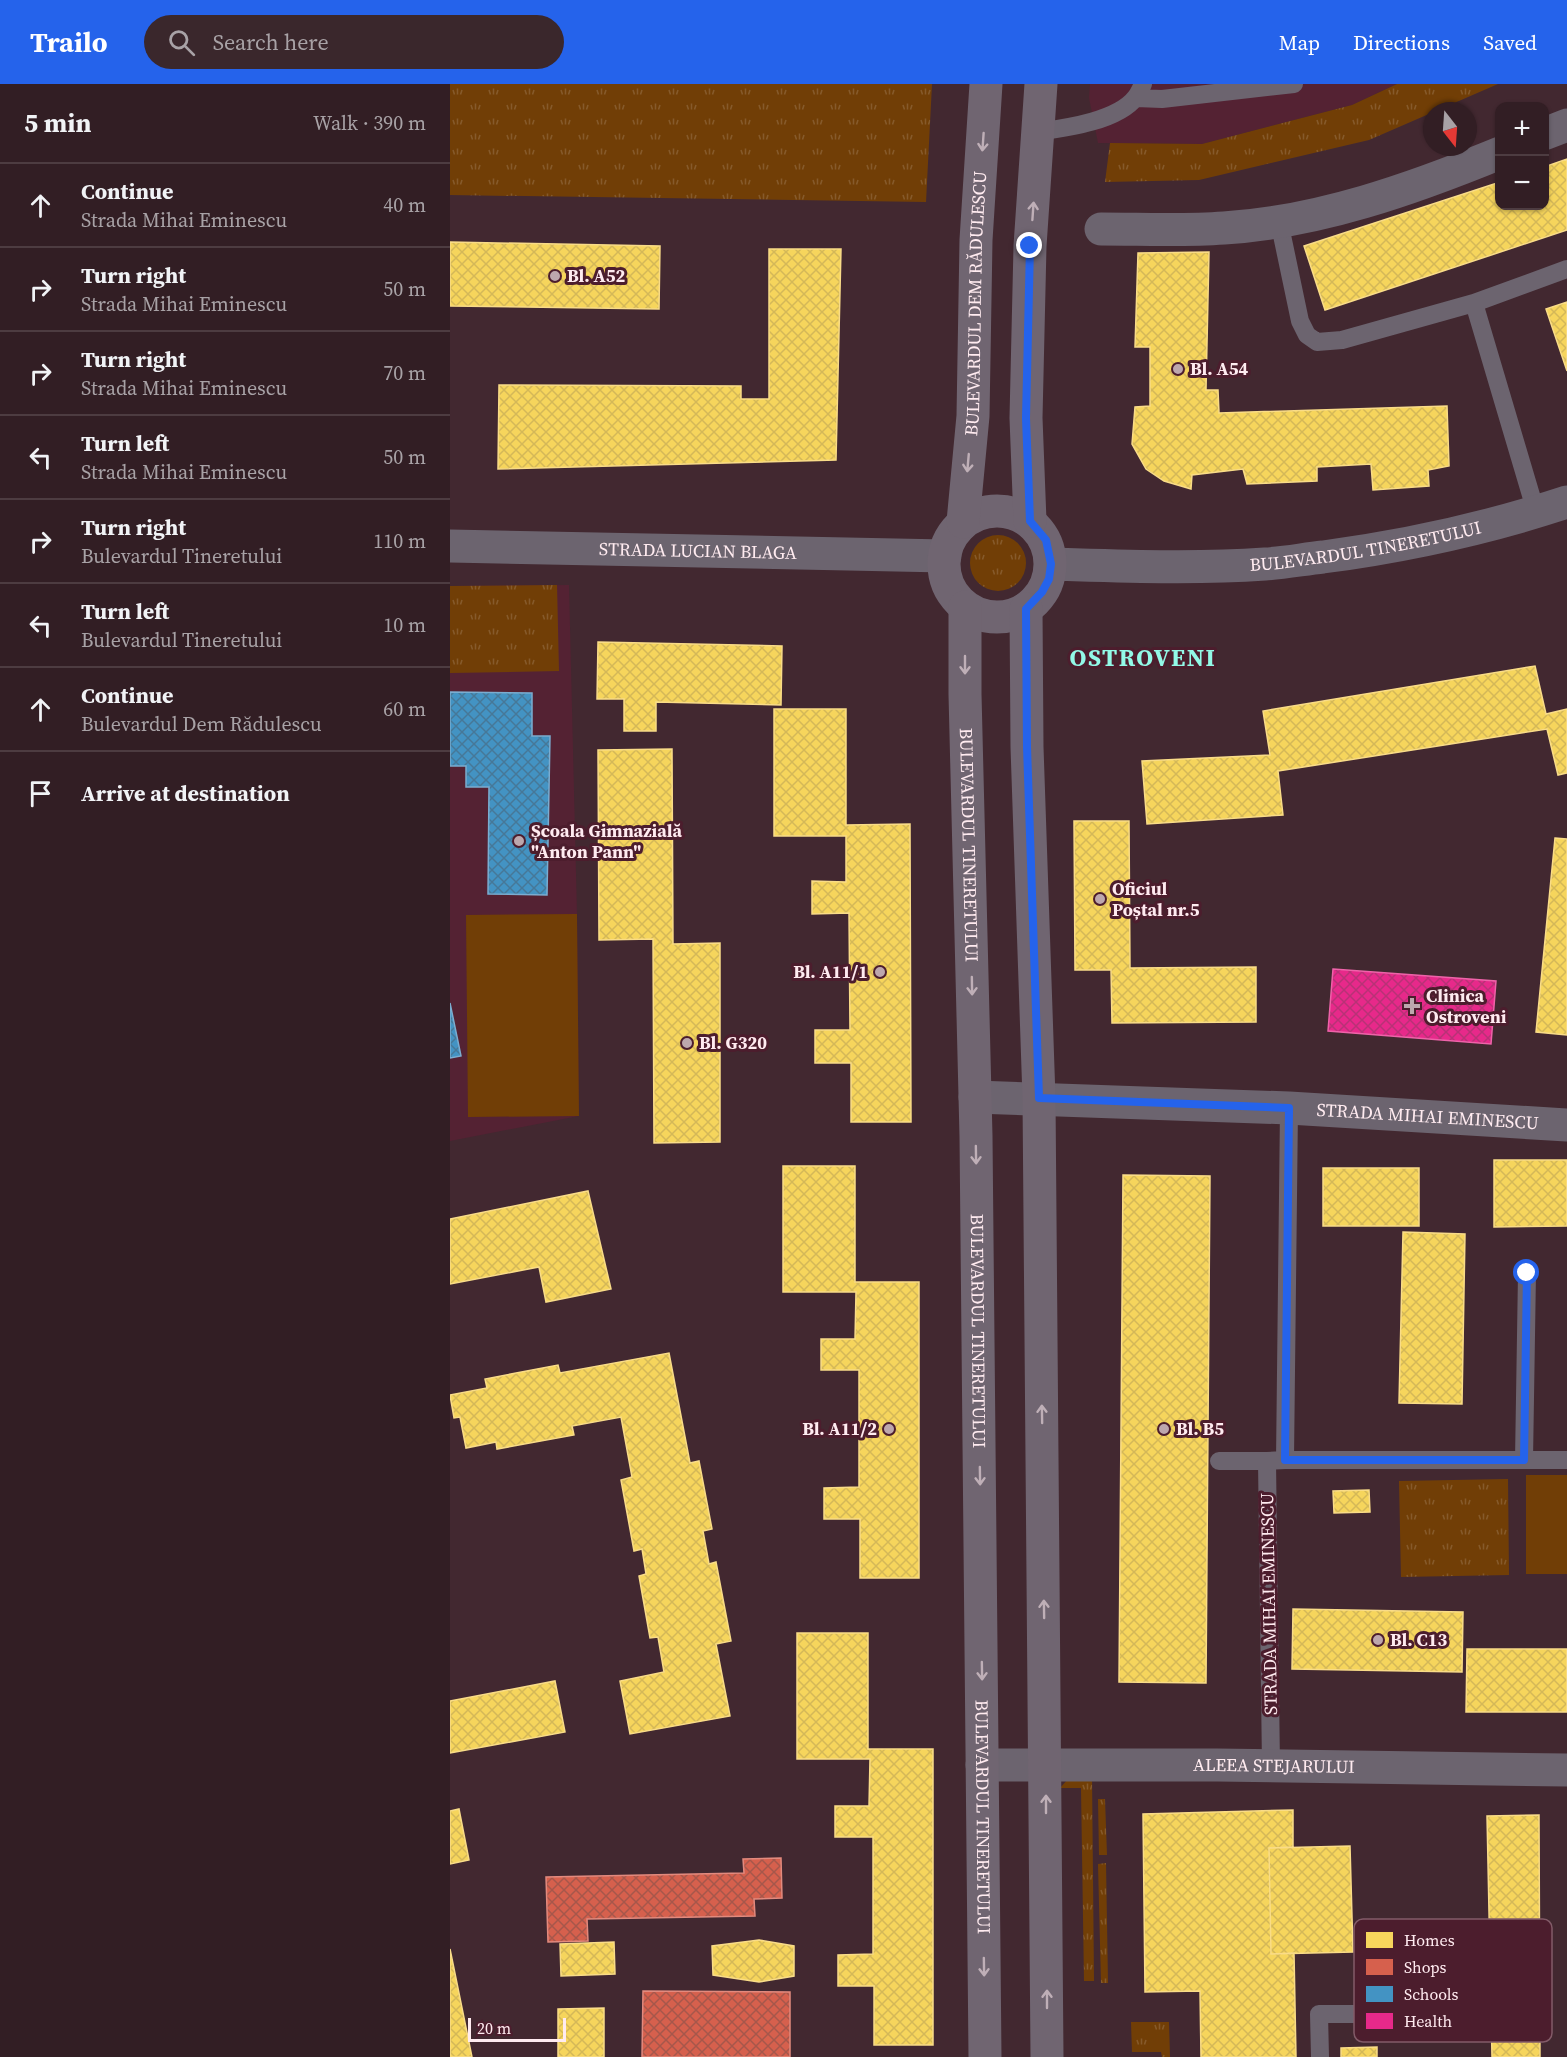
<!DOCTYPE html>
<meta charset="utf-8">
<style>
:root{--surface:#321e24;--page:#3a272c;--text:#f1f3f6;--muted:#a8a2a6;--line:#4d3c41;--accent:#2563eb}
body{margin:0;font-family:"Source Serif 4",serif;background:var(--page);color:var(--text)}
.controls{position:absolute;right:18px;top:18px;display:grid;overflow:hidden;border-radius:12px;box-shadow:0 2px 4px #0004}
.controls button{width:54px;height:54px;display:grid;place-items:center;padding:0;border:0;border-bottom:2px solid var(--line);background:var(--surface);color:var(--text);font:30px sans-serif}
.compass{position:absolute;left:973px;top:18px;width:54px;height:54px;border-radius:50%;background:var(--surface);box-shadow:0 2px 4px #0004;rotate:163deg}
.scale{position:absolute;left:18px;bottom:15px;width:98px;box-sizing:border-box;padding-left:6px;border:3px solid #ffebf0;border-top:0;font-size:16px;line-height:21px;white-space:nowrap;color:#ffebf0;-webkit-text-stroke:4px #4c1d2d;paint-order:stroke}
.stop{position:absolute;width:18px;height:18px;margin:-14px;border:4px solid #2563eb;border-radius:50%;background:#fff}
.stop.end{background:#2563eb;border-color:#fff;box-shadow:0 2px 6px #0008}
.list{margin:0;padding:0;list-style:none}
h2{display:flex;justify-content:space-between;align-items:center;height:78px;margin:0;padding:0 24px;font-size:26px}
h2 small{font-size:20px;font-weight:400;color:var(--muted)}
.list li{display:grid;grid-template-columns:39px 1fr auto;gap:18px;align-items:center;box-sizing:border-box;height:84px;padding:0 24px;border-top:2px solid var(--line)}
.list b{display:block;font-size:22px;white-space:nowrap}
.list p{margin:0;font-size:20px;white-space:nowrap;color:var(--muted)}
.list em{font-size:20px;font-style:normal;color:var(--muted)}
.icon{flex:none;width:33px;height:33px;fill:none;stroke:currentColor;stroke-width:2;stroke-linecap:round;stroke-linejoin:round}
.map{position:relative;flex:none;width:1117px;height:1973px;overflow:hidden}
header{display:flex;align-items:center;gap:36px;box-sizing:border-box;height:84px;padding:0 30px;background:var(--accent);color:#fff}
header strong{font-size:28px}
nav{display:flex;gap:33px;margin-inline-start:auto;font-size:21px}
.search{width:420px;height:54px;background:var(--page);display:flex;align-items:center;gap:15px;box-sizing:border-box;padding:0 21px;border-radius:33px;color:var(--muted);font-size:22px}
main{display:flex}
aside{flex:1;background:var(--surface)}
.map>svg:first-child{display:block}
</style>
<header>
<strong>Trailo</strong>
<div class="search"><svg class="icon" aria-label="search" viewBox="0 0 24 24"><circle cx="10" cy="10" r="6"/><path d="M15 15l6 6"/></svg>Search here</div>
<nav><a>Map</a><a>Directions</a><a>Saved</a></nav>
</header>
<main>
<aside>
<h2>5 min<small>Walk · 390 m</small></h2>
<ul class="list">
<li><svg class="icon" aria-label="ahead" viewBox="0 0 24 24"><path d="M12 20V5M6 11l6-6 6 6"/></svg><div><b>Continue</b><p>Strada Mihai Eminescu</p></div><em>40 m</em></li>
<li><svg class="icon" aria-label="right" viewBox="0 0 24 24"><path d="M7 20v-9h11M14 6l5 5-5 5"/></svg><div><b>Turn right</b><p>Strada Mihai Eminescu</p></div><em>50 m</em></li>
<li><svg class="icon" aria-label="right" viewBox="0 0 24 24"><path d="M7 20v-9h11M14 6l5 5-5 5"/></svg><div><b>Turn right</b><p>Strada Mihai Eminescu</p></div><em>70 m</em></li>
<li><svg class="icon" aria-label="left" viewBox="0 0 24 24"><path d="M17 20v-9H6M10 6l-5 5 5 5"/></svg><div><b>Turn left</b><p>Strada Mihai Eminescu</p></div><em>50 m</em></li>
<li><svg class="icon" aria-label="right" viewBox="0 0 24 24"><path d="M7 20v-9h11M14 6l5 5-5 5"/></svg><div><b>Turn right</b><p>Bulevardul Tineretului</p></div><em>110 m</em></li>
<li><svg class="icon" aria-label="left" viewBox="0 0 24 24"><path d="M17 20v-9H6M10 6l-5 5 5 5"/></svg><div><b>Turn left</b><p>Bulevardul Tineretului</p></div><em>10 m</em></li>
<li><svg class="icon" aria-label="ahead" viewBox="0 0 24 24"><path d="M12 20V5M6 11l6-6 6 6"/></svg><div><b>Continue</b><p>Bulevardul Dem Rădulescu</p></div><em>60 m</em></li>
<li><svg class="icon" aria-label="arrive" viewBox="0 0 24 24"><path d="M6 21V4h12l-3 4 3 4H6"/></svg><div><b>Arrive at destination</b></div></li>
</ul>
</aside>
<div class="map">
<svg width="1117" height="1973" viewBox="0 0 1117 1973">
<defs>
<pattern id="grass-tufts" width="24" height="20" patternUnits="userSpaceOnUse" patternTransform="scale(1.5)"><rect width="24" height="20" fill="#713e06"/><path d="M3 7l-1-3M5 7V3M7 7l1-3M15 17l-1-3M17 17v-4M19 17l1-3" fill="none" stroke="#865a2b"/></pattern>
<pattern id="homes-cross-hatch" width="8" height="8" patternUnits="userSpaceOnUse" patternTransform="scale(1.5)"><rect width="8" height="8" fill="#f6d55c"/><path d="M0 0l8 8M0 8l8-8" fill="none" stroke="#d4b858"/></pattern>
<pattern id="shops-cross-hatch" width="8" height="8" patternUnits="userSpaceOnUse" patternTransform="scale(1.5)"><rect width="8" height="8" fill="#d6604d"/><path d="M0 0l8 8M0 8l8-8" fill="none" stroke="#a6574b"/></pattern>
<pattern id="schools-cross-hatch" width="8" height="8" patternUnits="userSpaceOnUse" patternTransform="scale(1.5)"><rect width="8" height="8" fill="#4393c3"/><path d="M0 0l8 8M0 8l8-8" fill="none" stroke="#467898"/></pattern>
<pattern id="health-cross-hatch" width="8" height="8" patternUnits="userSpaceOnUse" patternTransform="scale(1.5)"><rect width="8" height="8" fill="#e7298a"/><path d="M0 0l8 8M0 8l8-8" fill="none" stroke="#b83276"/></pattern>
</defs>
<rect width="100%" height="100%" fill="#422830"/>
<path fill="#542233" d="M640,0h307l-45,21 -150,39 -104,-1 -9,-45z
M119,501l8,329 2,202 -129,25v-555z"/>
<path fill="url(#grass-tufts)" d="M0,0h482l-6,118 -476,-7z
M947,0h101l-129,56 -170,40 -94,2 5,-39 92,1 150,-39z
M520 479a28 28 0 1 1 56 0a28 28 0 1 1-56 0Z
M107,501l2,86 -109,2v-87z
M1058,1395l1,96 -108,2 -2,-96z
M642,1691l2,206h-10l-3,-193h-21l9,-10z
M648,1715h7l2,56h-8z
M656,1779l2,120h-7l-3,-119z
M681,1938h38l1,35h-8l-1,-5h-29z"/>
<path fill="#713e06" d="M127,830l2,202 -111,1 -2,-202z
M1076,1391h41v99h-41z"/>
<path fill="url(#homes-cross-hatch)" stroke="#f9dc88" stroke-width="1.5" d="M1117,75v71l-242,80 -21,-64 196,-64v24h44v-39z
M0,158l210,4 -1,63 -209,-3z
M319,165h72l-5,211 -338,9 1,-84 242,1v13h28z
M759,168l-3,138h12l1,23 228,-7 2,60 -21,4 1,16 -56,4 -2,-26 -54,3v14l-70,3 -4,-15 -51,6 -1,14 -27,-8 -18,-12 -14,-25 3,-37 15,-1v-59h-15l3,-94z
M1117,218v69l-21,-62z
M148,558l184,4 -1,59 -125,-3v29h-32v-32h-27z
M1085,582l11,48 21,-5v64l-9,2 -11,-46 -269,42 5,44 -136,9 -5,-63 128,-6 -7,-44z
M324,625h72v116l64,-1 1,298h-60v-59h-36v-33h35l-1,-117 -37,1v-33l34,1v-46h-72z
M222,665l1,195 47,-1v199l-66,1 -1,-204 -54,1 -1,-190z
M624,737h55l1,147 126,-1v55l-144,1 -1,-53h-36z
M1105,754l12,1v196l-31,-3z
M1044,1076h73v66l-73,1z
M333,1082h72v116h64v296h-59v-59h-36v-31l35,-1v-117h-38v-31h34l1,-47h-73z
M873,1084h96v58h-96z
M673,1091l87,1 -4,507 -87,-1z
M138,1107l23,98 -65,13 -7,-35 -89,17v-65z
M953,1148l62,2 -3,170 -63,-1z
M219,1269l21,110 9,-2 13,68 -9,2 6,33 7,-2 15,79 -15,3 14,72 -100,18 -10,-53 44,-9 -6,-35 -8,1 -11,-62 7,-2 -4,-25 -8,2 -13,-71 11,-3 -11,-60 -49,9 2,9 -77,14 -1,-7 -30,6 -6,-31 -6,1 -4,-23 37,-7 -2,-9 73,-14 2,8z
M919,1406l1,22 -36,1 -1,-22z
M843,1525l170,3 -1,60 -170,-3z
M347,1549h71v116h65v296h-59v-59h-36v-31l35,-1v-117h-38v-31h34l1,-47h-73z
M1017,1565h100v63h-101z
M105,1597l10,51 -115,21v-52z
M9,1725l10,51 -19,4v-53z
M843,1726v37l-24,1 2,106 23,-1 2,104h-95l-1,-66 -55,1 -2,-178z
M1089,1731l1,242h-48l-5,-241z
M900,1762l3,106 -82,2 -2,-106z
M309,1856l35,6v30l-35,6 -46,-7 -1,-29z
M164,1858l1,32 -54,2 -1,-32z
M0,1865l22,108h-22z
M154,1924v49h-46v-48z
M927,1963v10h-36v-9z"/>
<path fill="url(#shops-cross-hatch)" stroke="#e28a7e" stroke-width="1.5" d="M331,1774l1,40 -28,1 1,17 -168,3 1,22 -40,1 -2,-65 198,-4 -1,-14z
M193,1907l147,1v65h-148z"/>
<path fill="url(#schools-cross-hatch)" stroke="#7badd0" stroke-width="1.5" d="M0,608l82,1v43h18l-3,159 -59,-1 1,-107h-23v-21h-16z
M0,919l11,53 -11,2z"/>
<path fill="url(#health-cross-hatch)" stroke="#ee63a9" stroke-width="1.5" d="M883,885l163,12 -5,63 -163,-13z"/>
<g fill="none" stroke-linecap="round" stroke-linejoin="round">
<path stroke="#6c646f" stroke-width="18" d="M686,14l26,1 132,-15
M588,48c28,-4 80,-11 98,-35 3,-4 5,-9 7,-13
M829,137l21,100 7,14 10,7 25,-2 132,-37 93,-34
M1024,219l62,209
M835,1376h282
M1074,1376l3,-187
M769,1377h48
M821,1682l-4,-305 18,-1 4,-352
M870,1973l-1,-43h90"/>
<g stroke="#6c646f" stroke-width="33">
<path d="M1094,50l23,-9"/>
<path d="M651,145c41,0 82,2 123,-1 95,-6 188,-39 276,-75"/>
<path id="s1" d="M532,1681h235l350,5"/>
</g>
<g stroke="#6c646f" stroke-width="33">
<path id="s2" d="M0,462l495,10"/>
<path id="s3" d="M601,480c71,2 142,5 214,0 19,-1 39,-5 58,-7 83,-11 165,-29 244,-55"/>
<path id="s4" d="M525,1013l314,11 278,17"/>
</g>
<g stroke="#706571" stroke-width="33">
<circle cx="547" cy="480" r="53"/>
<path d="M580,437l-4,-103 4,-172 11,-162"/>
<path id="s5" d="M513,438l10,-106 3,-176 10,-156"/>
<path id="s6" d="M515,523v87l11,442 9,921"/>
<path d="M576,525l1,138 12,351 8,959"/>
</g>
</g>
<defs><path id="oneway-shaft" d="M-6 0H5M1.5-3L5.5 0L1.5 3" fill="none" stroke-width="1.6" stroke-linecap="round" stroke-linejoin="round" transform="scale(1.5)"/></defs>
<g stroke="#bfafb7">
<use href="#oneway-shaft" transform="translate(533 58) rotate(94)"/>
<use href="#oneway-shaft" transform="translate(583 127) rotate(-86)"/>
<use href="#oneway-shaft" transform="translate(518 379) rotate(95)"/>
<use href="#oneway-shaft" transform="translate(515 581) rotate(90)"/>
<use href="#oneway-shaft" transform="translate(522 902) rotate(89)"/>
<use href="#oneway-shaft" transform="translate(526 1071) rotate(89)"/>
<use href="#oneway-shaft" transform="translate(592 1330) rotate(-91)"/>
<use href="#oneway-shaft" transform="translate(530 1392) rotate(89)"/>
<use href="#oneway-shaft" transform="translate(594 1525) rotate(-91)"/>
<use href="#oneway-shaft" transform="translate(532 1587) rotate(89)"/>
<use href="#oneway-shaft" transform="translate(596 1720) rotate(-90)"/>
<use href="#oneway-shaft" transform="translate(534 1883) rotate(89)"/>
<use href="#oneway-shaft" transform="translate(597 1915) rotate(-90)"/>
</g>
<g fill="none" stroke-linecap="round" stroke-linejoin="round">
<path stroke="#2563eb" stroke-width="8" d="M580,162l-4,172 4,103 16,19 5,24 -2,15 -7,13 -16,17 1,138 12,351 250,10 -4,352h239l3,-187"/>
</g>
<g fill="#bda7ad" stroke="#4c1d2d" stroke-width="2">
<circle cx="105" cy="192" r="6"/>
<circle cx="728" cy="285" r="6"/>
<circle cx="69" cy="757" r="6"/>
<circle cx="650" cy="815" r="6"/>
<circle cx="430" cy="888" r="6"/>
<path d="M959 913h6v6h6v6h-6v6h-6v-6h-6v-6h6z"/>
<circle cx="237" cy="959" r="6"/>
<circle cx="439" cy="1345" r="6"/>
<circle cx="714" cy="1345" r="6"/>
<circle cx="928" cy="1556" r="6"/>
</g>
<g text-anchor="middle" stroke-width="6" stroke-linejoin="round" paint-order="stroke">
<g font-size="18" font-weight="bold" fill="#ffebf0" stroke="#4c1d2d" text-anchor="start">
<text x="117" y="198">Bl. A52</text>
<text x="740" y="291">Bl. A54</text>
<text x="81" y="753">Școala Gimnazială<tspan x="81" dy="21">"Anton Pann"</tspan></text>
<text x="662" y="811">Oficiul<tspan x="662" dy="21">Poștal nr.5</tspan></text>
<text x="418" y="894" text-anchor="end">Bl. A11/1</text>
<text x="976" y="918">Clinica<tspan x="976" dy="21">Ostroveni</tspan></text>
<text x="249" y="965">Bl. G320</text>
<text x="427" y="1351" text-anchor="end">Bl. A11/2</text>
<text x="726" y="1351">Bl. B5</text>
<text x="940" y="1562">Bl. C13</text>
</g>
<g font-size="18" fill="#ffebf0" stroke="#4c1d2d">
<text dy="6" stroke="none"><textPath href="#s5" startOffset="219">BULEVARDUL DEM RĂDULESCU</textPath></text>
<text dy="6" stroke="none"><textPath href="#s3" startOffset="316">BULEVARDUL TINERETULUI</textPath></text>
<text dy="6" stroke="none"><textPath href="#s2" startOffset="248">STRADA LUCIAN BLAGA</textPath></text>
<text dy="6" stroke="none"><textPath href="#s6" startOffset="238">BULEVARDUL TINERETULUI</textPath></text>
<text dy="6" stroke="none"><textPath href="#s4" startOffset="453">STRADA MIHAI EMINESCU</textPath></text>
<text dy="6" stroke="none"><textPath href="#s6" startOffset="724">BULEVARDUL TINERETULUI</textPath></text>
<text transform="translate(819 1520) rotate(-91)" y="6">STRADA MIHAI EMINESCU</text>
<text dy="6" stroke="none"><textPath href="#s1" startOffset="292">ALEEA STEJARULUI</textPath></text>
<text dy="6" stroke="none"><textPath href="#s6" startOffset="1210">BULEVARDUL TINERETULUI</textPath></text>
</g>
<g font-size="24" font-weight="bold" letter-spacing="1.5" fill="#92f9e7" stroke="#4c1d2d">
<text x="693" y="582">OSTROVENI</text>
</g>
</g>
<rect x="904" y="1835" width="198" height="123" rx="9" fill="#4c1d2d" stroke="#825b68" stroke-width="1.5"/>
<rect x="916" y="1848" width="27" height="16" fill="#f6d55c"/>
<rect x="916" y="1875" width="27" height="16" fill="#d6604d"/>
<rect x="916" y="1902" width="27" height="16" fill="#4393c3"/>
<rect x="916" y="1929" width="27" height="16" fill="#e7298a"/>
<g font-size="16" fill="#ffebf0">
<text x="954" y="1862">Homes</text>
<text x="954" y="1889">Shops</text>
<text x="954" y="1916">Schools</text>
<text x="954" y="1943">Health</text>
</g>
</svg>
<div class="controls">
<button>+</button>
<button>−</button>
</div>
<svg class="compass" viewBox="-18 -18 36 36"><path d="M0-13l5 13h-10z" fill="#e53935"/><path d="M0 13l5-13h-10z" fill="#a8a2a6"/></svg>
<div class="scale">20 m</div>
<div class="stop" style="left:1077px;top:1189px"></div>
<div class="stop end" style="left:580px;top:162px"></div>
</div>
</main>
